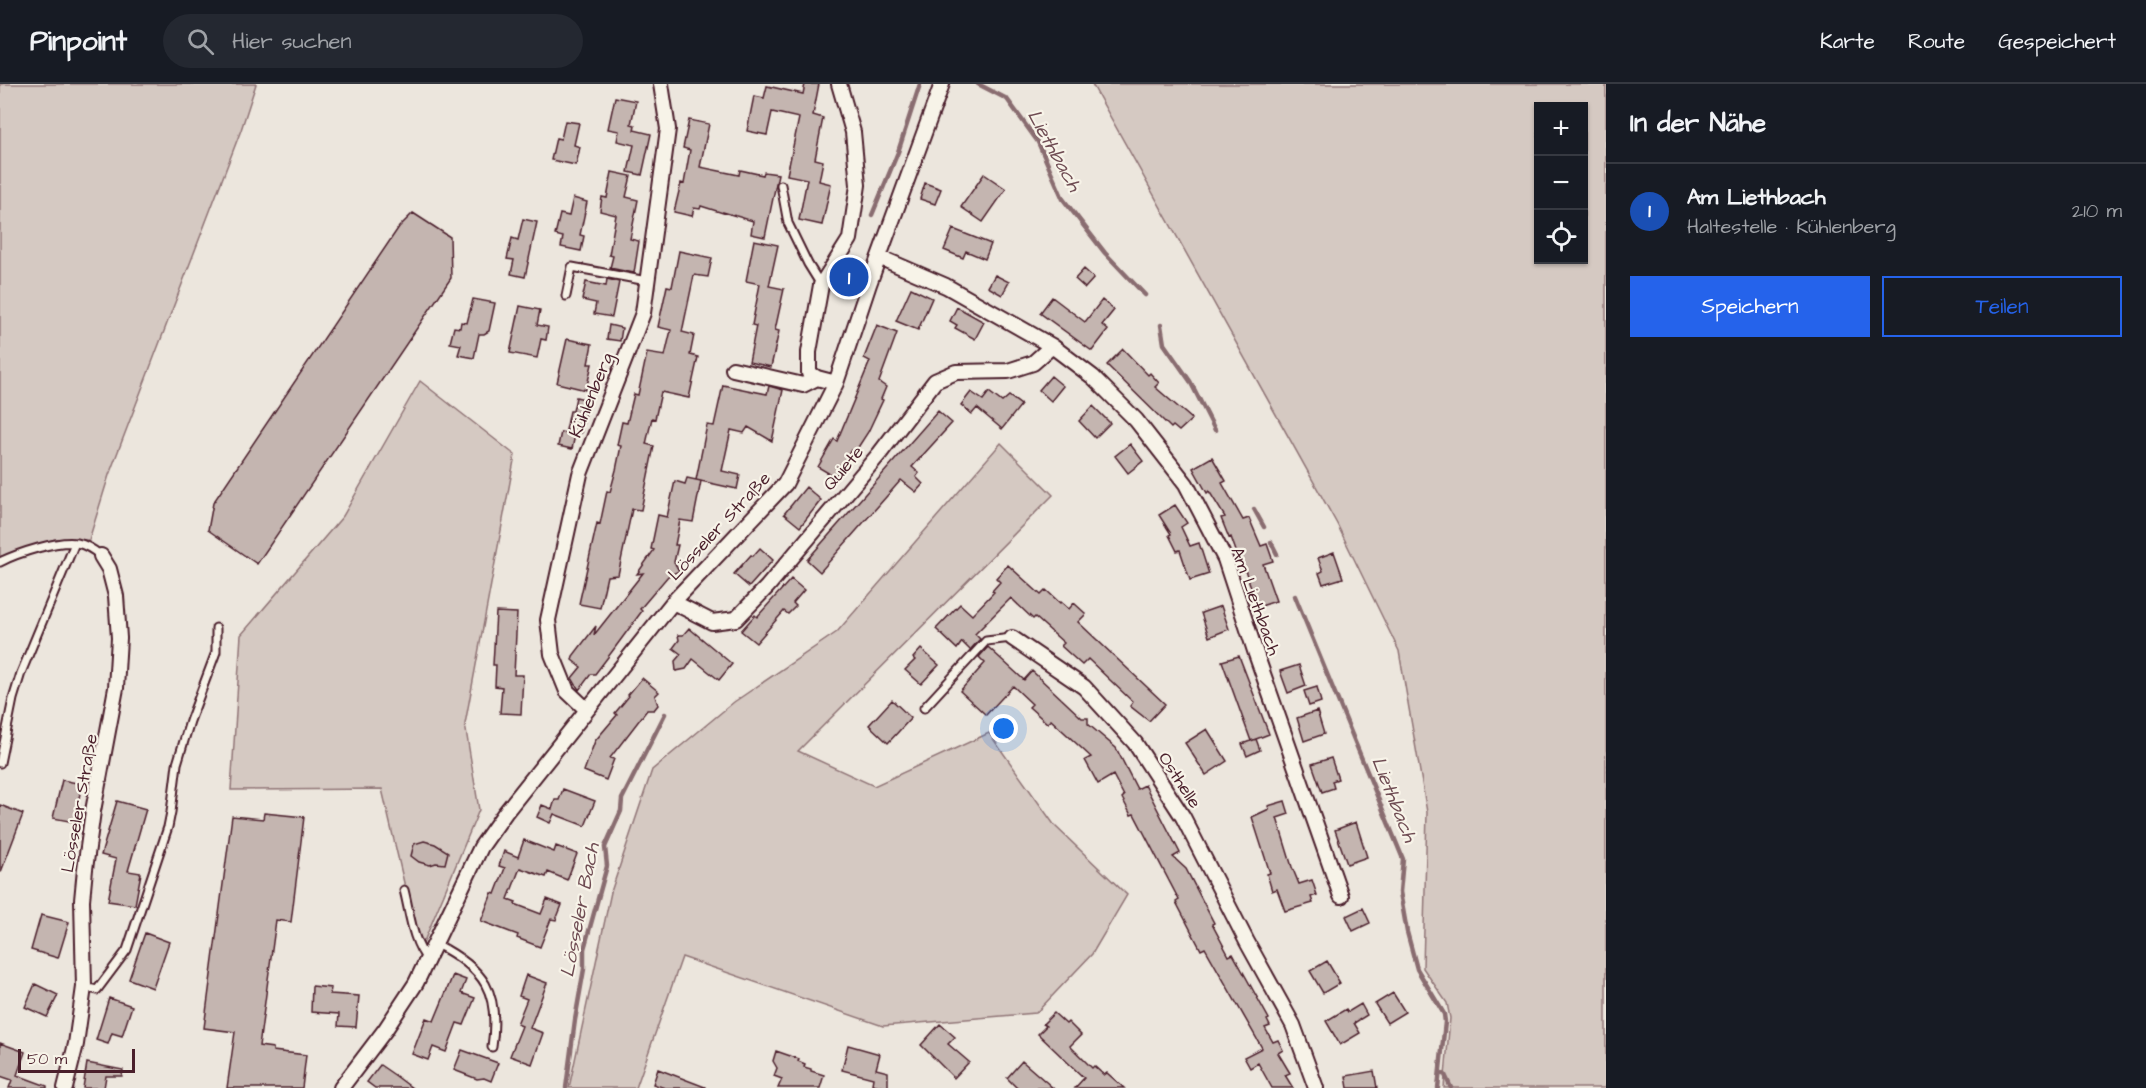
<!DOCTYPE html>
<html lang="de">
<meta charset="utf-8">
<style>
:root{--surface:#171b24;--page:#242831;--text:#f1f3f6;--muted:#9ea1a6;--line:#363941;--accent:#2563eb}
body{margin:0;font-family:"Architects Daughter",sans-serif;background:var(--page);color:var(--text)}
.controls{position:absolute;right:18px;top:18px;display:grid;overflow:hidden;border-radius:0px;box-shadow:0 2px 4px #0004}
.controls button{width:54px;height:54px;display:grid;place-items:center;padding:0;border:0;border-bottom:2px solid var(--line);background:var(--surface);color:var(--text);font:30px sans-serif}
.scale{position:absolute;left:18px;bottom:15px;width:117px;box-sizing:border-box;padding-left:6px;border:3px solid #4a1f2b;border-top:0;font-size:16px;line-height:21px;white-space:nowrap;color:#4a1f2b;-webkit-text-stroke:4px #f7f3e8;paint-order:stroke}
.you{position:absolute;left:1004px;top:645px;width:21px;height:21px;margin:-15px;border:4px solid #fff;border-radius:50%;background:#1a73e8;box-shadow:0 0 0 9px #1a73e833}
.badge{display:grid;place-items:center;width:39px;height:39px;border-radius:50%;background:var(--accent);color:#fff;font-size:20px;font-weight:700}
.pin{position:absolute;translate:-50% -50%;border:3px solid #fff;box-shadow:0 2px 6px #0006}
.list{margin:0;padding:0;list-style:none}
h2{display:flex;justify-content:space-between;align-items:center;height:78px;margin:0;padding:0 24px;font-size:26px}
h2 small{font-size:20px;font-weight:400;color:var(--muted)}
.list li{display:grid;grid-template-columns:39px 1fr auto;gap:18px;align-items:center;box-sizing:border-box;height:96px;padding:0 24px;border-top:2px solid var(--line)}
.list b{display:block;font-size:22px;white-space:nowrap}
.list p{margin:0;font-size:20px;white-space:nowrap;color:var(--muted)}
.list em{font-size:20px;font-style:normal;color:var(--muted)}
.actions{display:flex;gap:12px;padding:18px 24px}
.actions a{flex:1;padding:14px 0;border:2px solid var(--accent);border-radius:0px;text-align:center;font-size:21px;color:var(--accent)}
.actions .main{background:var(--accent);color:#fff}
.icon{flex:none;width:33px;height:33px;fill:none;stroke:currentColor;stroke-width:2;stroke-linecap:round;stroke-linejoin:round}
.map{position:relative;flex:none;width:1606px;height:1004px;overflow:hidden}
header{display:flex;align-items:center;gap:36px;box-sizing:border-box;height:84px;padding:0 30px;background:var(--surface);border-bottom:2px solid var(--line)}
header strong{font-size:28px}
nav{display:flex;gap:33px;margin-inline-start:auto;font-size:21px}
.search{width:420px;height:54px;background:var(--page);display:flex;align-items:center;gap:15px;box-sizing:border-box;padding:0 21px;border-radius:33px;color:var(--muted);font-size:22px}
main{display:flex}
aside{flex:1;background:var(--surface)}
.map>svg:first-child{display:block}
</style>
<header>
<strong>Pinpoint</strong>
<div class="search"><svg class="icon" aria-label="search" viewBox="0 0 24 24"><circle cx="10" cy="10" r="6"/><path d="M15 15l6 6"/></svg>Hier suchen</div>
<nav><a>Karte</a><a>Route</a><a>Gespeichert</a></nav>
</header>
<main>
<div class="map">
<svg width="1606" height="1004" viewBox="0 0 1606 1004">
<rect width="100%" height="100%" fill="#ece6dd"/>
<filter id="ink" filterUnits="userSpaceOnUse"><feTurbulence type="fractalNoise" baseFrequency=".0167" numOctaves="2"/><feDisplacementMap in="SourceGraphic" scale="12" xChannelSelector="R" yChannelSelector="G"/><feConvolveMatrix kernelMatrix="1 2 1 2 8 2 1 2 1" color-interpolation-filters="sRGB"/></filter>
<g filter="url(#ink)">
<path fill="#d5c9c2" stroke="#907476" stroke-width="1.5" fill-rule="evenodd" d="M0,0h256l-15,46 -132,345 -20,65 -34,-1 -55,18z
M1092,0h514v1004h-162l6,-70 -3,-15 -24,-35 4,-156 -28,-161 -62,-127zM1538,22h46v154h-46z
M420,297l95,74 -50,269 14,86 -59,141 -38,-162 -151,1 10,-155 102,-119z
M1001,359l52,52 -255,256 76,35 115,-53 66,93 72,69 -35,59 -56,59 -153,13 -201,-69 -46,131h-67l42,-196 41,-122 82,-68 103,-70z"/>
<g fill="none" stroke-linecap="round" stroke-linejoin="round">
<path stroke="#896c6f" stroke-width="4.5" d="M978,0l29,15 31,43 25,57 42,54 40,42
M872,131l26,-63 22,-68
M839,202l7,-22
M1161,241l3,19 26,37 25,49
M1254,425l10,18
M1271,458l6,12
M1295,512l108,263 -3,33 7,40 10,37 27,45 1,8 -7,66
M1440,988l5,3 6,13
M566,1004l9,-68 9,-51v-20l23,-83 -2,-19 16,-36 1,-12 43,-85"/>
</g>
<path fill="#c4b5b0" stroke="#4a1f2b" stroke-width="1.5" d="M805,0h14l-6,31 10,3 -8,41 8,2 -4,20 12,3 -9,41 -23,-5 8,-41 -20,-4 12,-57 -27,-6 -5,23 -20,-4 7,-35 10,2 3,-12 36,8z
M615,13l21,4 -5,23 4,1 -1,5 17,4 -9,41 -14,-3 6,-27 -17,-4 2,-10 -11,-2z
M689,36l20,4 -9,43 39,8 1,-5 23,5 1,-3 14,2 -13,63 -14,-3 2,-13 -30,-9v1l-22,-7 -1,3 -6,-1 -2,8 -18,-4 7,-29 3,1 6,-34 -7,-2z
M565,37l14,2 -5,22 6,2 -4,18 -25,-5 5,-22 5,1z
M612,88l19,4 -5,21 12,3 -8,39 9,2 -5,32 -24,-5 3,-12 -4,-1 7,-40 -16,-4 2,-14 5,1z
M984,90l22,15 -23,33 -22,-15z
M925,99l16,6 -6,15 -15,-5z
M573,114l14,4 -7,33 4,1 -3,15 -20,-4 2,-10 -8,-2 5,-21 9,2z
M413,129l37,24 1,41 -194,286 -49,-34 5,-27 186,-276z
M523,135l14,3 -12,55 -14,-3 3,-14 -7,-1 5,-21 6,2z
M953,145l38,15 -6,15 -19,-8 -3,7 -19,-8z
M754,156l24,5 -9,41 15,3 -9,41 4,1 -8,36 -22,-5 7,-36 -4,-1 8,-41 -14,-3z
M679,167l33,7 -4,19 -14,-2 -12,57 12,3 -4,20 8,2 -9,41 -28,-6 -6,27 -3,-1 -6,26 8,2 -13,64 -9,-1 -14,66 -11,1 -7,32 -21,-4 18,-81 3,1 7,-33 3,1 6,-22 5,-24 -4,-1 5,-23 5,1 7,-29 4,1 9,-42 18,3 6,-26 -13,-3 9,-41 5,1z
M1084,185l10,9 -9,10 -10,-9z
M995,191l14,7 -7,13 -14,-8z
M607,195l12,3 -7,35 -18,-3 2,-11 -14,-3 4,-18 20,4z
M911,204l21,10 -14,32 -22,-9z
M1052,213l33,25 17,-22 12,10 -12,15 6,5 -16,21 -52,-38z
M473,215l22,4 -6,28 -5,3h-5l-5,24 -16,-3 3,-10 -11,-2 4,-16 6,1 1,-6 6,1z
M520,222l20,4 -3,15 11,2 -2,13 -5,-1 -4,19 -27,-5z
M957,223l27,15 -9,17 -20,-11 2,-3 -7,-4z
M609,241l13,3 -2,13 -13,-2z
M877,241l20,8 -18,49 7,5 -5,12 2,1 -15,32 -13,20 -4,-2 -16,27 -17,-10 16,-28 3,2 33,-80 -6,-3z
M567,255l25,5 -4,20h4l-6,26 -29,-7z
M1123,265l25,26 2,-2 9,10 -4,4 37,32 -13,12 -6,-5 -2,2 -64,-63z
M1051,292l12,10 -12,15 -12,-11z
M723,301l44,9 2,-8 14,4 -11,51 -24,-14 -4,6 -13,-3 -9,41 18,4 -3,14 -41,-9 11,-55 7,1z
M971,308l12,8 6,-8 13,10 7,-6 12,9 -19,24 -25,-21 -5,6 -11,-9z
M576,313l13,3 -8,33 -15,-3 4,-19h3z
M1093,322l17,17 -15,15 -16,-17z
M938,327l14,12 -40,44 7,6 -3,4 7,7 -7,8 -15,-12 -81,92 -13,-12z
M561,348l14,3 -3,14 -14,-3z
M1130,360l13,17 -15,12 -13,-17z
M1212,373l14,24 -4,2 21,37 6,-2 12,28 6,-2 6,17 -10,3 13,37 -18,6 -13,-37 -2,1 -12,-34 -2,1 -8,-20 4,-1 -16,-26 -2,2 -14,-25z
M687,394l14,3 -8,41 -13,-2 -5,25h3l-4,17 5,9 -11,5 -28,33 2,2 -31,42 -16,21h-4l-12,16 -7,-12 9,-11 -9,-7 1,-4 23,-30 -2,9 49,-62 -6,1 17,-24 -3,-1 7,-34 9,2 8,-36 10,3z
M806,403l15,13 -21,27 -16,-13z
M1175,421l12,18 -6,4 9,19 9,-3 10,31 -19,6 -10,-30 -3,1 -8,-16 2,-1 -12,-19z
M760,464l13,12 -24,27 -15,-13 17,-19 2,1z
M1334,468l9,26 -20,6 -4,-11 4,-2 -5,-13z
M1008,481l33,30 5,-5 14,13 1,-1 8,7 5,-6 12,11 -8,8 87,82 -16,17 -19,-15 3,-4 -45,-43 -6,6 -21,-19 3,-3 -29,-26 -2,2 -22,-21 -36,36 5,5 -10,11 -8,-8 -5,7 -21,-20 24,-25 12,11 22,-23 -2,-1 8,-9 -4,-4z
M791,495l13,11 -11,13 3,3 -8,8 -4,-3 -28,32 -15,-12 14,-16 2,2z
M1221,522l8,23 -20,8 -8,-24z
M496,528l21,1 -3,62h9l-2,39 -21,-1 2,-26 -7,-1 1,-21h-3z
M689,544l43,36 -13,16 -26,-21 -7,10 -10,2 -1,-10 6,-7 -8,-6 6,-8 -1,-5h5z
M988,563l36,33 8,-9 50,47h6v6l28,24 21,41 8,-4 35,68 -7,4 13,12 28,54 -2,1 17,32 4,-2 36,65 -2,1 3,6 -5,2 8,14 5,-2 5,10 -5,3 12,20 -5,2 8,13h-21l-14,-25 -8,5 -6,-11 18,-9 -57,-100 -4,2 -25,-48 3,-2 -45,-86 -3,1 -9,-17 2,-2 -11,-21 -15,9 -13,-24 6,-3 -40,-37 -4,3 -18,-16 3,-3 -19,-18 -27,29 -26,-24 25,-28 -6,-6z
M921,565l18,16 -18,19 -16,-14 10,-10 -2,-2z
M1239,572l30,78 -18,7 -29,-80z
M1299,581l7,21 -18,7 -8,-22z
M642,594l17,14 -4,4 3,9 -4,5h-7l-37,48 4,1 -8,21 -22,-9 11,-30 22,-26 -2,-2 14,-17 -1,-1z
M1317,603l4,15 -12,4 -5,-15z
M892,616l19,18 -23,25 -19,-18z
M1317,627l7,23 -20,7 -7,-23z
M1207,645l20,32 -21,14 -21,-32z
M1256,655l4,11 -13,6 -5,-12z
M1331,674l7,21 -6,2 2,7 -12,4 -10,-28z
M62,696l20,4 -8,38 -21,-4z
M563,705l32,12 -10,25 -31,-12 -4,9 -13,-6 5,-12 10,4 3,-9h4z
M117,717l29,8 -18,62 13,2 -6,32 -27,-4 8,-42 -15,-4z
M1285,717l4,13 -12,4 15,49 7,17 13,-4 5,15 -6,2 2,6 -28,8 -8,-22 -5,2 -5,-17 3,-1 -18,-56 17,-8 -1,-3z
M0,721l23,9 -22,58h-1z
M264,729l40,4 -13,105 -15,-2 -17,126 14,2v3l33,4 -4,33h-75l8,-56 -31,-4 28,-212 31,3z
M1356,738l11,35 -20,7 -12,-34z
M524,756l30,12 2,-6 21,8 -10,26 -19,-8 -2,5 -26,-9 -12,31 8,3 -1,2 26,10 6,-15 15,6 -6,15 -5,-1 -11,28 -23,-9 1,-3 -37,-14 11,-28 3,1 10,-26 -6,-2 5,-15 14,6z
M424,757l11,3 13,8 -3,12 -9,-1 -6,2 -11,-3 -8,-6 3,-12z
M1363,824l7,15 -17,8 -7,-15z
M41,831l28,7 -11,36 -27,-8z
M145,849l24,9 -16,46 -24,-9z
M1327,877l13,22 -17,10 -13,-22z
M453,891l13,5 -5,13 14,5 -11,27 -7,-2 -11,29 -13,-5 -5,13 -16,-6 14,-36 8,3z
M526,891l21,8 -17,45 13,5 -11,31 -22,-8 12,-30 -5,-2 10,-25 -8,-3z
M35,900l23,11 -11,22 -22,-10z
M312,902l19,2 -1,6 29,2 -3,31 -18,-1 1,-12 -28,-2z
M1393,909l12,19 -18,11 -12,-19z
M109,914l23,8 -10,30 -10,-3 -4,11 -12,-4z
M1361,920l6,11 -13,8 6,10 -20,12 -14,-24 20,-12 2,3z
M1054,929l12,11 2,-2 13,13 -11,11 22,22 2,-2 10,9 3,-2 17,15h-49l9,-10 -46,-44 8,-8 -3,-2z
M940,940l15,13 -7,7 21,18 -15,16 -33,-33z
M0,959l25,9 -8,23 30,11v2h-38l3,-8 -12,-4z
M848,961l32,9 -4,15 12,3v16l-16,-4 1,-6 -31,-8z
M462,966l36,13 -7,18 -7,-3 -7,1 -23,-9z
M776,967l23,8 -1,2 7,3 -1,3 7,2v2l13,4 -4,13h-42l4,-9 -8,-3 3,-8 -4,-7z
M1022,977l31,27h-36l-10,-10z
M87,979l36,7 -1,6h-16l-2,12h-21z
M380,981l16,11 16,12h-37l-8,-6z
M658,985l47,18v1h-40l-12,-4z
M1374,987l3,17h-29l-2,-12z"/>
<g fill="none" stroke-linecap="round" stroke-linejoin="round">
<defs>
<path id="service" d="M781,101l7,38 20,41 13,21
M566,212l6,-29 75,14
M0,478c18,-9 57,-22 77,-19 10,2 17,7 24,13
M924,624l62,-67 26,-3
M0,679l13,-64 8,-26 54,-130
M404,806c6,23 8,52 24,70
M436,860c49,25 64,48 56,103
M84,903l13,3 30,-40 41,-123 3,-15 6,-48 13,-43 26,-69v-24"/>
<path id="minor" d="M879,173l67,29 106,60 41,31 43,43 50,64 39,75 31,95 85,242
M733,285l70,16 14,-7
M836,299l-19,-5 -8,-5v-21l12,-67 29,-46 8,-54 -5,-53 -14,-48
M673,518l39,20 24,-3 31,-32 113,-134 55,-72 21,-9 52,-1 25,-8 19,-17
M1012,554l72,49 51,56 48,74 64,125 46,83 23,63
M586,625l-19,-18 -15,-37 -4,-34 32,-146 63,-161 25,-184 -7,-45
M65,1004l11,-44 8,-57 -2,-87 3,-31 8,-58 23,-123 3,-50 -3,-42 -7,-27 -8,-13
M341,1004l44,-58 31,-47 65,-136 24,-34 168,-211 112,-118 51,-101 33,-99 73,-200"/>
</defs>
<use href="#service" stroke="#4a1f2b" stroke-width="11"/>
<use href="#minor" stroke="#4a1f2b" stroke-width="18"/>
<use href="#service" stroke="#f7f3e8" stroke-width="7"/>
<use href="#minor" stroke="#f7f3e8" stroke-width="14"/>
</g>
</g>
<g text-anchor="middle" stroke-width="4.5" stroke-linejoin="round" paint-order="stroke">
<g font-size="18" fill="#4a1f2b" stroke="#f7f3e8">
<text transform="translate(591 311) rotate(-68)" y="6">Kühlenberg</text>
<text transform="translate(843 384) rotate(-50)" y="6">Quiete</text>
<text transform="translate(719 442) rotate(-47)" y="6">Lösseler Straße</text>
<text transform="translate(1256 517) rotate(70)" y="6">Am Liethbach</text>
<text transform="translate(1180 696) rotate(57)" y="6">Osthelle</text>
<text transform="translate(79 719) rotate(-80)" y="6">Lösseler Straße</text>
</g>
<g font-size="20" font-style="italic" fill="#6f4c53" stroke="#f7f3e8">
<text transform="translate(1055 66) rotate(61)" y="7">Liethbach</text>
<text transform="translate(1395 715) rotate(68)" y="7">Liethbach</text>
<text transform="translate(579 826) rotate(-79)" y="7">Lösseler Bach</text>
</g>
</g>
</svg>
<div class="controls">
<button>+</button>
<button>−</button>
<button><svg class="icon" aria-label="locate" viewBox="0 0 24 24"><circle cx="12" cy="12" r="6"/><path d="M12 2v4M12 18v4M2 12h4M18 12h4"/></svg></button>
</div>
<div class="scale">50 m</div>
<div class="you"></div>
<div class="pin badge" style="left:849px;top:193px;background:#1a4fb4">1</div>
</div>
<aside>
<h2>In der Nähe<small></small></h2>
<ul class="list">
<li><span class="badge" style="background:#1a4fb4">1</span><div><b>Am Liethbach</b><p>Haltestelle · Kühlenberg</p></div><em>210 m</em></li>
</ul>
<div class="actions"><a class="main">Speichern</a><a>Teilen</a></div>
</aside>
</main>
